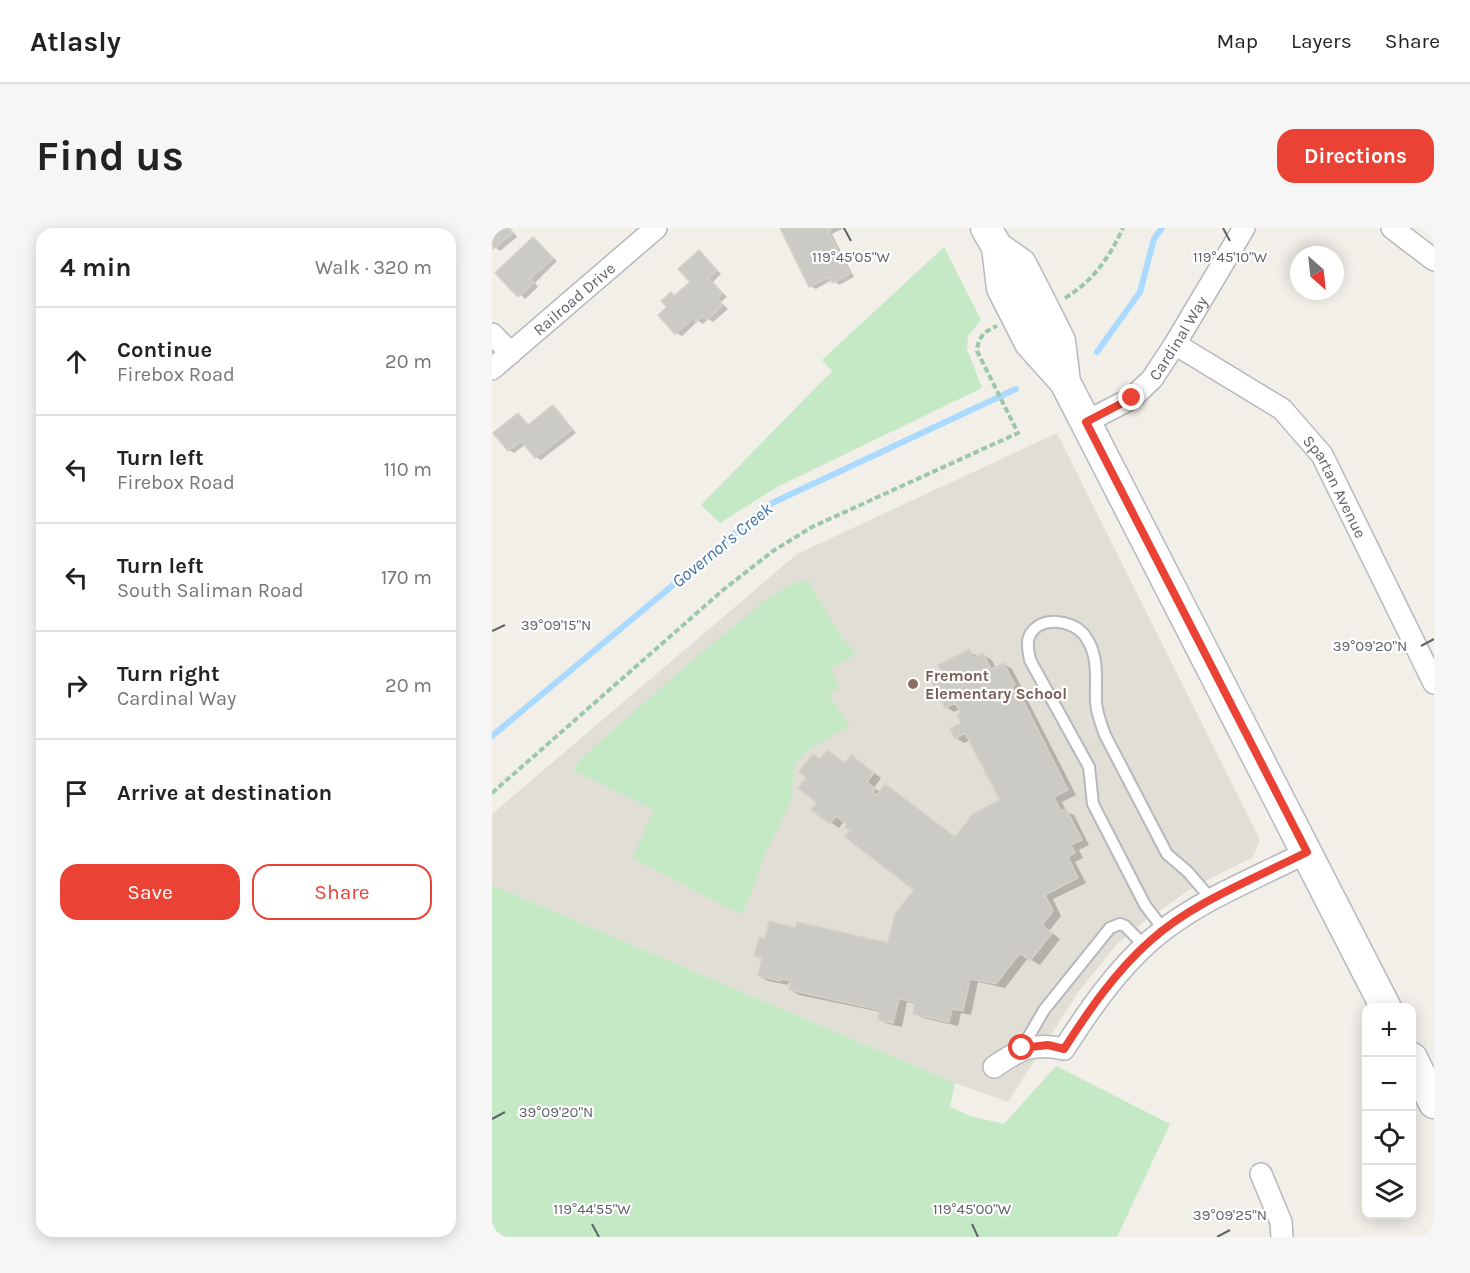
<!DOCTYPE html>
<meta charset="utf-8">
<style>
:root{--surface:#fff;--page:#f6f6f6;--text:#222;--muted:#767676;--line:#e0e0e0;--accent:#ea4335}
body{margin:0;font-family:Karla,sans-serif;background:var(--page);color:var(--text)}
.controls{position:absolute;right:18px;bottom:18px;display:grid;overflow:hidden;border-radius:12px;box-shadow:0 3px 15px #0003}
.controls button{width:54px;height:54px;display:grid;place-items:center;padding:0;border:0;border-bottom:2px solid var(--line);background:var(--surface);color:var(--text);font:30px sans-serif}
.compass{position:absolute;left:798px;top:18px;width:54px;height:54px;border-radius:50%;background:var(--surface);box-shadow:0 3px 15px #0003;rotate:153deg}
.stop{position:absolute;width:18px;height:18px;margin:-14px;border:4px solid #ea4335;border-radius:50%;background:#fff}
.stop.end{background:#ea4335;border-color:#fff;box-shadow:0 2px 6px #0008}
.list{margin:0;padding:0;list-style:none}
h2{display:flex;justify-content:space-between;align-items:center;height:78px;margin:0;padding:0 24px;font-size:26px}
h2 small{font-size:20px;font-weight:400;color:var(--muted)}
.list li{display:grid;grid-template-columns:39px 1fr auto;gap:18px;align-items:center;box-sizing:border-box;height:108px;padding:0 24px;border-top:2px solid var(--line)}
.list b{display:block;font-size:22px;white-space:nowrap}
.list p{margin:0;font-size:20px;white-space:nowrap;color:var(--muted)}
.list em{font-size:20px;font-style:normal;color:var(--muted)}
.actions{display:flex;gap:12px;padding:18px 24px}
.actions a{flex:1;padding:14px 0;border:2px solid var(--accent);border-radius:18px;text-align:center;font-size:21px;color:var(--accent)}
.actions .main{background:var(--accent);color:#fff}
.icon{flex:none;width:33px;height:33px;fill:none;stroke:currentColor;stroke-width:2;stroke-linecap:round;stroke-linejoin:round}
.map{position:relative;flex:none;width:942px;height:1009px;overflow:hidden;border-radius:18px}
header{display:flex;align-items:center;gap:36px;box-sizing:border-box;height:84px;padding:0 30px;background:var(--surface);border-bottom:2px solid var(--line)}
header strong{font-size:28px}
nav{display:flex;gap:33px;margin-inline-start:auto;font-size:21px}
.intro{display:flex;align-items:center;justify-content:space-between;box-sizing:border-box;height:144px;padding:0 36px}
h1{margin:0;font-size:42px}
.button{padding:15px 27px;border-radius:18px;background:var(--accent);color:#fff;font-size:21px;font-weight:700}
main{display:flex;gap:36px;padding:0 36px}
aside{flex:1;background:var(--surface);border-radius:18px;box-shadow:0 3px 15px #0003}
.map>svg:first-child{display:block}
</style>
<header>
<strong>Atlasly</strong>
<nav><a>Map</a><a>Layers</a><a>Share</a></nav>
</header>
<div class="intro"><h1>Find us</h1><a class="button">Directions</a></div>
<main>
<aside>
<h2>4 min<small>Walk · 320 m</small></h2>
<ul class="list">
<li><svg class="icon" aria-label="ahead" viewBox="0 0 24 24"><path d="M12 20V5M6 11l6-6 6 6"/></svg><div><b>Continue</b><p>Firebox Road</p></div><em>20 m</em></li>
<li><svg class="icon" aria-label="left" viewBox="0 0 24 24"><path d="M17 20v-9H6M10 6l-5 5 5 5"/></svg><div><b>Turn left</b><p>Firebox Road</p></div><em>110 m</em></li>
<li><svg class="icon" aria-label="left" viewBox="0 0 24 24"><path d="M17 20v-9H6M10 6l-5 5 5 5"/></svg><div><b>Turn left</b><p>South Saliman Road</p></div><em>170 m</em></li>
<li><svg class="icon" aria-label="right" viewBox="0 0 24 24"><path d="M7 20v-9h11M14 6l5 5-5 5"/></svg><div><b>Turn right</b><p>Cardinal Way</p></div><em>20 m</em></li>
<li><svg class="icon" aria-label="arrive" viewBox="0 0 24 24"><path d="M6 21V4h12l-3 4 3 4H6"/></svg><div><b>Arrive at destination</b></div></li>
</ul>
<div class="actions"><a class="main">Save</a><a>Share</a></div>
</aside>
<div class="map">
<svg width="942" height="1009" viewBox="0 0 942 1009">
<rect width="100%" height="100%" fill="#f1efe8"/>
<path fill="#e1ded6" d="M565,205l203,407 -7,17 -61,31 -50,35 -25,21 -38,47 -71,111 -53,-19 -463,-198v-71l305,-260z"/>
<path fill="#c5e8c5" d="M452,19l37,73 -13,16 -1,13 15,39 -205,99 -57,36 -19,-18 131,-134 -10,-11z
M309,353l8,1 34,58 14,14 -26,14 8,19 -10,9 21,29 -42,25 -13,15 -5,39 -24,48 -21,57 -5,5 -108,-56 22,-48 -81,-40 14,-17c51,-44 100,-90 153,-132 18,-15 38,-33 61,-40z
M0,657l463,198 -5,24 20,9 34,8 52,-58 114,58 -53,113h-625z"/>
<path fill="#0003" d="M0,0h18l7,9 -17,14 -8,-6z
M290,0h62l-12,6 22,43 -15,8 -7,-5 -16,9 -6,-3z
M41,11l24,22 -22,22 3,4 -13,12 -28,-26z
M207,24l5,3 17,19 -8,8 14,15 -6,5 7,7 -15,13 -5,-3 -5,5 -5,-3 -16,15 -6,-3 -7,-26 2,-13 4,2 17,-14z
M61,179l5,3 18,23 -35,27 -5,-3 -10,-13 -12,9 -5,-3 10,-35 10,10z
M477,423l9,6 5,-2 9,5 4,9 8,-5 8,5 11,21 -3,1 2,4 5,4 49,96 -14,7 4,9 8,4 15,30 -10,5 4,8 -8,4 11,21 -33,16 8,17 -12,15 11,8 -20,26 -12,-7 -23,30 -27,-6 -7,33 -10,-2 -3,13 -35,-8 -9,-5 2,-9 -9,-2 -5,25 -14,-3 -8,-4 1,-8 -82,-17 -9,-5 2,-7 -3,-1 -1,3 -20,-4 -9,-5 4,-17 -7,-4 10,-15 30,-11 94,16 26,-55 -64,-59 -8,-10 -5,7 -26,-18 6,-8 -11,-24 20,-26 18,12 5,-7 9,5 21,16 -7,10 6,4 5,-6 9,5 62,47 46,-37 -32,-61 -6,3 -8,-5 7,-14v-10l-3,-5 -6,3 -8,-5v-30z"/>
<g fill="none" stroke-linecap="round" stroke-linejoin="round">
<path stroke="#aadaff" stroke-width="6" d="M605,124l43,-60 14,-53 8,-11
M0,508l278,-232 246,-115"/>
</g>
<path fill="#cccac5" stroke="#d6d1c6" stroke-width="1.5" d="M0,0h17l4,5 -20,16z
M288,0h53l-5,3 22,43 -18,9 -3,-6 -20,10z
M41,9l20,21 -23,21 4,4 -16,14 -23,-24z
M207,22l18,21 -9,7 14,15 -5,5 6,7 -16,15 -4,-4 -7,6 -3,-4 -18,16 -17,-19 9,-8 -6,-6 10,-9 3,4 16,-14 -12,-13z
M61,177l19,24 -37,29 -14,-17 -13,10 -15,-18 25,-20 10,12z
M477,421l5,9 9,-5 8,16 13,-6 11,22 -3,2 4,7 3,-2 49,98 -14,7 7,14 5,-2 16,31 -11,5 4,8 -7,4 10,21 -33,17 8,16 -11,14 10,8 -22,28 -10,-8 -24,31 -26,-5 -7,32 -11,-2 -3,13 -36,-8 2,-12 -16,-3 -6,24 -15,-3 2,-10 -91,-20 2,-9 -11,-2v2l-22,-5 4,-18 -8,-2 5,-19 6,2 4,-18 26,7 2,-6 91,21 7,-29 19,-24 -69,-53 5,-6 -5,-4 2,-2 -11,-9 -6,8 -19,-14 6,-7 -19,-15 8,-10 -7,-6 14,-18 7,5 7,-9 18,13 6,-8 23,18 -7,9 8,7 -2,3 4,3 8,-11 70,53 18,-23 27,-14 -35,-67 -10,6 -5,-10 11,-6 -4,-8 4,-2 -6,-10 -10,5 -13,-25 12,-7 -6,-11z"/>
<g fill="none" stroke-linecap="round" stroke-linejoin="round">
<defs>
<path id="service" d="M672,702l-19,-25 -52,-101 -4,-37 -59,-107c-1,-7 -4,-16 -1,-23 9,-22 44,-18 56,-1 15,21 10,43 11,67 1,11 5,21 9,32l62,119 21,18 24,28
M530,820l22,-38 66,-82 10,-4 5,2 20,20"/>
<g id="minor">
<path d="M900,0l42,32"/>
<path d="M0,106l19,19"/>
<path id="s1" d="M683,116l107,65 40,46 112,228"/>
<path id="s2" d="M0,141l164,-141"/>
<path id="s3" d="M594,194l46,-24 20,-19 23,-35 69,-116"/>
<path d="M502,839c26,-18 38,-25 70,-18 25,-39 52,-78 86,-108 45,-40 105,-62 157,-89"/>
<path d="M769,946l20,48 1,15"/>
</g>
<path id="secondary" d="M494,0l11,19 5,41 28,55 35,39 321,626
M505,19l24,17 23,45 16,32 5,41
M920,830l22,45"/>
</defs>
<use href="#service" stroke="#b5b8bc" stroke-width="14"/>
<use href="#minor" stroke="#b5b8bc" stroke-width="24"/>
<use href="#secondary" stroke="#b6babf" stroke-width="33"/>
<path stroke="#9cc7a9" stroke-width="4" stroke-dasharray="6 3" stroke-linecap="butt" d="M573,70c28,-17 44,-40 58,-70
M0,565l231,-203 50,-39 39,-24 206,-94 -41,-82c1,-13 7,-20 20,-25"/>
<use href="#service" stroke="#fff" stroke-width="10"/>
<use href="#minor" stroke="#fff" stroke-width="21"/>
<use href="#secondary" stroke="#fff" stroke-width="30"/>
</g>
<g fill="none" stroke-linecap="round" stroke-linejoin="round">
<path stroke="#ea4335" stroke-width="8" d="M530,820l26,-3 16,4c25,-39 52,-78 86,-108 43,-39 106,-63 157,-89l-221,-430 46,-24"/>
</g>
<path fill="none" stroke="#5f6368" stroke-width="2" d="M352,0l7,13M731,0l7,13M0,403l13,-6M929,418l13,-7M0,891l13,-7M100,996l7,13M480,996l6,13M725,1009l13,-7"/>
<circle fill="#8d6e63" stroke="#fff" stroke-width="2" cx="421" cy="456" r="6"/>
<g text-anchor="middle" stroke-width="4.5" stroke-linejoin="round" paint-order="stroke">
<g font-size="16" fill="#5f6368" stroke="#fff">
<text dy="6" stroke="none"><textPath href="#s2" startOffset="108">Railroad Drive</textPath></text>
<text dy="6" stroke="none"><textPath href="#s3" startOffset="128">Cardinal Way</textPath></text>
<text dy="6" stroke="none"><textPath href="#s1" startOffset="220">Spartan Avenue</textPath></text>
</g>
<g font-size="16" font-weight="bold" fill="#785e54" stroke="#fff" text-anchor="start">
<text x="433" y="453">Fremont<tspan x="433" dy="18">Elementary School</tspan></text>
</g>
<g font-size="18" font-style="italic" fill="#4174aa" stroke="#fff">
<text transform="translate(230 317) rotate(-39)" y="6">Governor's Creek</text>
</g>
</g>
<g font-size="15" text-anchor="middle" fill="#5f6368" stroke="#fff" stroke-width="4.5" stroke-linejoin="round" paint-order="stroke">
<text x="359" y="34">119°45'05"W</text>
<text x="738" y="34">119°45'10"W</text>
<text x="64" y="402">39°09'15"N</text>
<text x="878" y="423">39°09'20"N</text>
<text x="64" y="889">39°09'20"N</text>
<text x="100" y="986">119°44'55"W</text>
<text x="480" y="986">119°45'00"W</text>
<text x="738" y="992">39°09'25"N</text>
</g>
</svg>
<div class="controls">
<button>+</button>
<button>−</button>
<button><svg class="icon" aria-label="locate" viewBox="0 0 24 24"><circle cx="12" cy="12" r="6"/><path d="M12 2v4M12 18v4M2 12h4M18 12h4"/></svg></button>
<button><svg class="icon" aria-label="layers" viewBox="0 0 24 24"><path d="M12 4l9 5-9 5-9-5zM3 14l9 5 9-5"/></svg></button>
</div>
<svg class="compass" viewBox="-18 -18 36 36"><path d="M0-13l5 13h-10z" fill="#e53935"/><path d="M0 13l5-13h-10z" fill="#767676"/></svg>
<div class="stop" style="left:530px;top:820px"></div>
<div class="stop end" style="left:640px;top:170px"></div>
</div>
</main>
